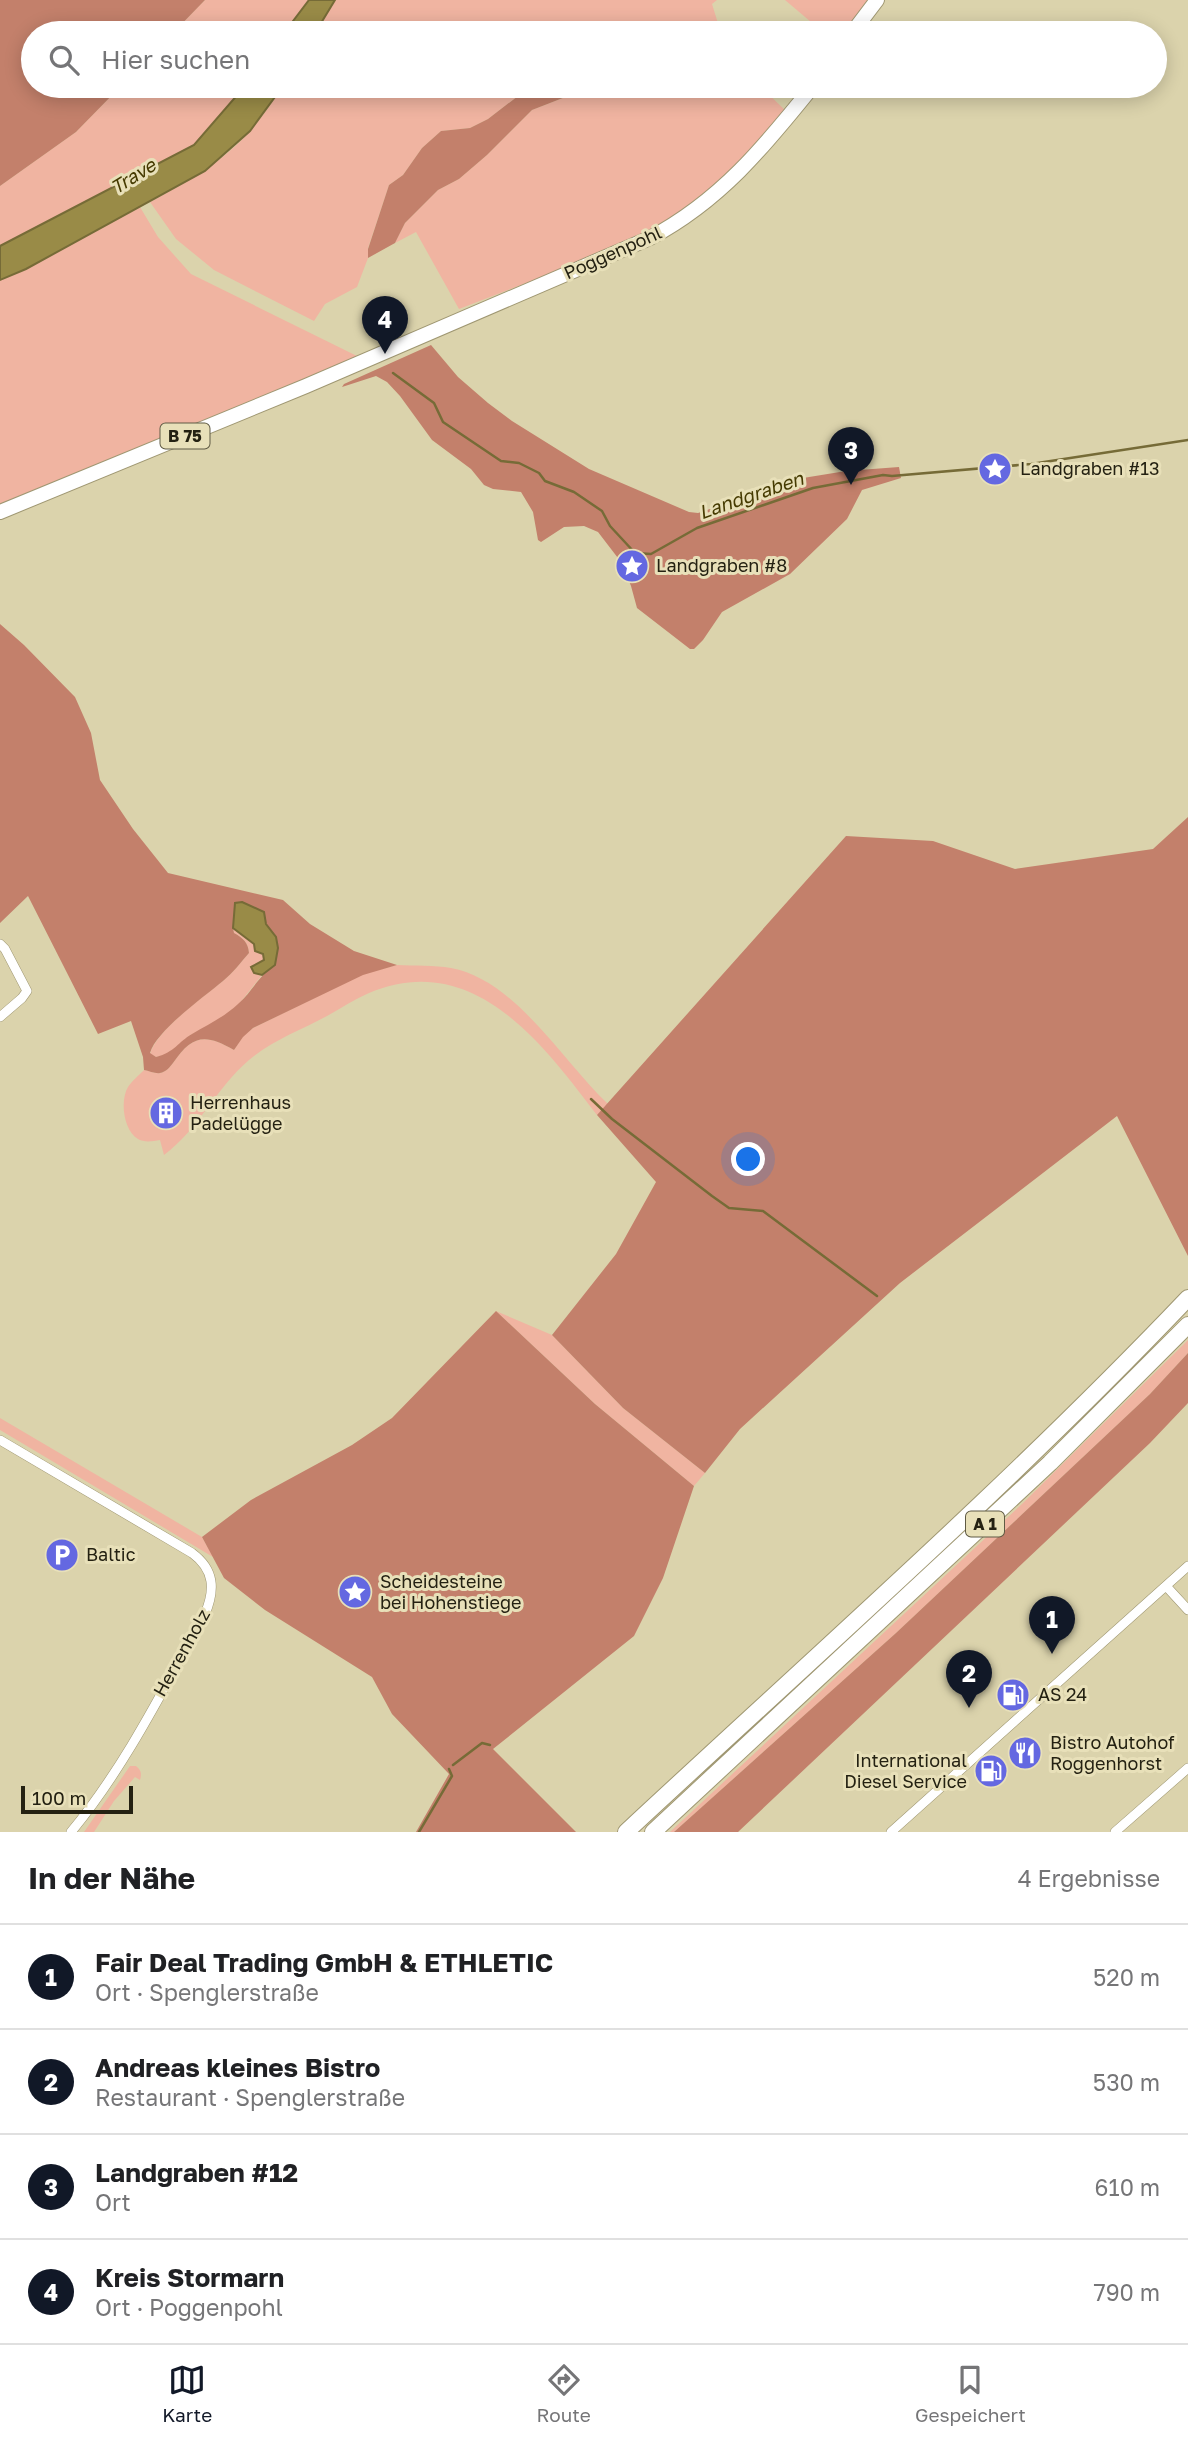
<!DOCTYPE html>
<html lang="de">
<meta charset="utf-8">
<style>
:root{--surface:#fff;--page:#f6f6f6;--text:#202124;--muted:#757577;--line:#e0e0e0;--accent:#111827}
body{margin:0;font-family:"Golos Text",sans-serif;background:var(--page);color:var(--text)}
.scale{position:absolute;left:21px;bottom:18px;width:112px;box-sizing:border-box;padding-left:7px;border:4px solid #242112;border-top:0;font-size:19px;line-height:24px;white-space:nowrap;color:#242112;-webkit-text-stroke:5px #e8e0b9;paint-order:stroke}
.you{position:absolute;left:749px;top:1160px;width:24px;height:24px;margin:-18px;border:5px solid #fff;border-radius:50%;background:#1a73e8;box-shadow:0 0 0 10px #1a73e833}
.badge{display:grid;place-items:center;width:46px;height:46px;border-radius:50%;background:var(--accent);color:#fff;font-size:23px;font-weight:700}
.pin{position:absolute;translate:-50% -58px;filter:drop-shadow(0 2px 4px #0008)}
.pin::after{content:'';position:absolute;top:37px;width:24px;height:21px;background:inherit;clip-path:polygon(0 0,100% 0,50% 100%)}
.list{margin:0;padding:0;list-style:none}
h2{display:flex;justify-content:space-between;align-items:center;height:91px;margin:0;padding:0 28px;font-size:30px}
h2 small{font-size:23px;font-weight:400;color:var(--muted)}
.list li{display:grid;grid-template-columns:46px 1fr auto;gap:21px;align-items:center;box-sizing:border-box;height:105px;padding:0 28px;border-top:2px solid var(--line)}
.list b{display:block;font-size:26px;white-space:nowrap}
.list p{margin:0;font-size:23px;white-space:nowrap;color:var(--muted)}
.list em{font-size:23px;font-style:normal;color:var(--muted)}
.icon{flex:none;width:38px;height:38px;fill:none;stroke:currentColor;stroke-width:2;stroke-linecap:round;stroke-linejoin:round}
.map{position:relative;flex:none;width:1188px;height:1832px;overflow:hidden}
.search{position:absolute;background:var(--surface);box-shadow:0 4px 18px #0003;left:21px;right:21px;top:21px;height:77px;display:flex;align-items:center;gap:18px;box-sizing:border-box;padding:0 24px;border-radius:38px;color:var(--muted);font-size:26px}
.sheet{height:511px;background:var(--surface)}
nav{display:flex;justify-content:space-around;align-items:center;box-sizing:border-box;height:98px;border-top:2px solid var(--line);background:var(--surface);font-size:19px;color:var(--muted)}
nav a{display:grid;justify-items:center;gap:4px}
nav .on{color:var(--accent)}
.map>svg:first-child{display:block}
</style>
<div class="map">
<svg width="1188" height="1832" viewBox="0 0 1188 1832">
<rect width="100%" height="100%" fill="#dbd3ac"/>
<path fill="#f0b4a1" d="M205,0h104l-25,33h-111z
M335,0h382l-5,4 9,29h-406z
M785,0h88l-25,33h-24z
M121,86h124l-51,59 -194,101v-60l76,-54z
M283,86h248l-43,33 -18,9 -29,3 -19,17 -19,27 -14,10 -21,63v10l-11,29 -32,17 -11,17 -100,-51 -38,-31 -26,-37c37,-20 74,-41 101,-72 12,-14 22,-29 32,-44z
M629,86h131l26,25 -29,35 -67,63 -31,19 -50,23 -150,58 -43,-77 -21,11 10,-20 33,-33 21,-11 28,-24 45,-45 59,-23 23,2z
M140,207l18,30 33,37 168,83 -359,152v-229l26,-11z
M233,928c12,7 29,18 31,32l-7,4 -3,9 8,2 -23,29 -18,15 -32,17 -20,18 -13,3 -6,-3c6,-23 54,-58 73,-73 10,-8 18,-19 26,-28 -1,-11 -6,-15 -15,-20z
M397,965c18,1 37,0 54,3 65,12 112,94 157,136l-11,11c-55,-72 -124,-166 -228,-122 -14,6 -28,15 -42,23 -26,14 -56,25 -78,44 -33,28 -50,69 -85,95l-4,-15c-7,1 -15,3 -22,-1 -15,-9 -18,-39 -10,-52 4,-6 11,-12 16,-17 5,1 12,4 16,3 6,-1 10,-6 13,-10 19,-28 32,-30 61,-13l9,-14 10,-8 110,-54z
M496,1311l56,24 71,73 82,65 -11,13 -99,-82z
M1188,1340v13l-38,41 -254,239 -222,199h-4l353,-329z
M0,1418l202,119 11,20 -213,-127z
M130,1766h6c5,4 6,7 4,14l-5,-3 -21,24 -20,31h-10z"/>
<path fill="#c3806b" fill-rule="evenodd" d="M0,0h205l-32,33h-140v53h88l-45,46 -76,54z
M531,86h98l-15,3 -23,-2 -59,23 -45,45 -28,24 -21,11 -33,33 -10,20 -27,15v-9l21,-64 14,-10 19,-27 19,-17 29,-3 18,-9z
M431,345l27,32 30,26 24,18 77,48 100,43 9,1 105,-35 43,-7 53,-4 2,11 -39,12 -15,29 -57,55 -68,38 -19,28 -9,9h-4l-53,-41 -6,-22 -10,-24 -23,-30 -14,-6 -20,1 -23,15 -3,-2 -5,-28 -12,-20 -28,-3 -9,-4 -13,-16 -39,-29 -32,-44 -13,-14 -11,-6 -34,11 2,-3z
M0,624l24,21 51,52 16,36 9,47 33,49 35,44 115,27 27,24 44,27 43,14 -34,10 -110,53 -10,9 -9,13c-29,-17 -42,-15 -61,13 -3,4 -7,9 -13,10 -4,1 -11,-2 -16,-3l-1,-13 -12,-36 -33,13 -70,-138 -28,27zM264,912l2,12 10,14 2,10 -3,17c-16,10 -23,27 -37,39 -14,13 -29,20 -46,30 -14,8 -17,18 -36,23l-6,-4c6,-22 55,-57 73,-72 10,-8 18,-19 26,-28 -1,-11 -6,-15 -15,-20l-1,-5z
M1188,817v439l-71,-140 -217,167 -160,146 -35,44 -82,-65 -71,-73 64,-81 40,-72 -59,-67 249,-279 87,5 82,28 138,-20z
M496,1311l99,93 99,82 -31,92 -29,58 -141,113 83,83h-160l33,-58 -57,-60 -20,-37 -107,-67 -41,-32 -22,-41 49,-37 101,-55 40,-27z
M1188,1353v50l-38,40 -412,389h-64l222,-199 254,-239z"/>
<path fill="#998b47" stroke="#766b37" stroke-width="2" d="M309,0h26l-20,33h-31z
M245,86h38l-33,45 -45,40 -179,98 -26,11v-34l194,-101z
M242,902l22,10 2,12 10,13 2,11 -3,17 -13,10 -8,-2 -3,-6 13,-7 -1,-6 -8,-3 -1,-7 -21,-16 2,-25z"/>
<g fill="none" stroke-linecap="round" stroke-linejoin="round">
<path stroke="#766b37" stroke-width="2.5" d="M393,373l41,30 9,19 58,39 18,2 20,10 6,8 29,11 28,19 8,15 25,27 16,1 46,-26 116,-40 70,-13 9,1 139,-12 157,-24
M591,1099l21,20 100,77 17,12 34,3 114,85
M453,1765l29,-22 8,2
M419,1832l33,-56 -3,-7"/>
<defs>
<path id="minor" d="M0,944l5,5 22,42 -5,7 -22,19
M0,1440l192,113c23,17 23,37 13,61 -41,74 -80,153 -134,218
M1166,1586l22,24
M891,1832l297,-266
M1115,1832l73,-64"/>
<path id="primary" d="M852,33l25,-33
M0,512l306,-126 344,-148c70,-37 114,-91 163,-152"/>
<path id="motorway" d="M626,1832c189,-176 384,-347 562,-534
M653,1832l397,-369 138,-138"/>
</defs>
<use href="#minor" stroke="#9f9772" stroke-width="10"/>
<use href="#primary" stroke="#9f9772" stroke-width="16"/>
<use href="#motorway" stroke="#9f9772" stroke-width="18"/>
<use href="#minor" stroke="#fff" stroke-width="9"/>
<use href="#primary" stroke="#fff" stroke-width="14"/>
<use href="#motorway" stroke="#fff" stroke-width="16"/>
</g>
<defs>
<symbol id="sight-disc" viewBox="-11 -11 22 22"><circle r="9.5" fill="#6468e1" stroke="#e8e0b9"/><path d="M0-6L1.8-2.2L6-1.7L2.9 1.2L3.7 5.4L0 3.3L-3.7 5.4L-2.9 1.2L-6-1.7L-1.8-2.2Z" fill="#fff"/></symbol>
<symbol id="building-disc" viewBox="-11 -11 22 22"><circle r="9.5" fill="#6468e1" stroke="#e8e0b9"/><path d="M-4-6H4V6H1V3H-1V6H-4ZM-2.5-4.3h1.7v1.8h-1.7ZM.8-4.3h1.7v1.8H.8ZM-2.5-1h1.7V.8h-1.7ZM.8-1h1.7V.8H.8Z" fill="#fff"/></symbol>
<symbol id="parking-disc" viewBox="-11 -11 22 22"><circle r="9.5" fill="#6468e1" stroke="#e8e0b9"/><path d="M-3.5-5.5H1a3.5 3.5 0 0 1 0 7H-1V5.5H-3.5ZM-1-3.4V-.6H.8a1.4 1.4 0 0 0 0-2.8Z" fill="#fff"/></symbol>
<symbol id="fuel-disc" viewBox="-11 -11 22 22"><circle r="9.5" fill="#6468e1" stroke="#e8e0b9"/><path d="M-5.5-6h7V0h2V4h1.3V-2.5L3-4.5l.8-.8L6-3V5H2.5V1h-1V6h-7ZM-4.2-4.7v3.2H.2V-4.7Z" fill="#fff"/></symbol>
<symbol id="restaurant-disc" viewBox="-11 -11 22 22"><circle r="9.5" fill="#6468e1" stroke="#e8e0b9"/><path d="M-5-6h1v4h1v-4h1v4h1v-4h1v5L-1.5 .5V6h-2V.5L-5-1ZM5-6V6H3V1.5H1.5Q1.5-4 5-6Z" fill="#fff"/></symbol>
</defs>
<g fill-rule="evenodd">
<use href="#sight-disc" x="976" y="450" width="38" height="38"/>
<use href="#sight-disc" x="613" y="547" width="38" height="38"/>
<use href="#building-disc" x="147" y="1094" width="38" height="38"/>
<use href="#parking-disc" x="43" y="1536" width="38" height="38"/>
<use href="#sight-disc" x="336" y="1573" width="38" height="38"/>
<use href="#fuel-disc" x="994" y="1676" width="38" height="38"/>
<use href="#restaurant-disc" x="1006" y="1734" width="38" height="38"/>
<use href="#fuel-disc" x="972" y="1752" width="38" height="38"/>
</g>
<g text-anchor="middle" stroke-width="6" stroke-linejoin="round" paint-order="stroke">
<g fill="#e8e0b9" stroke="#5f5a44" stroke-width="2">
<rect x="160.5" y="423.5" width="49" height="25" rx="5"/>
<rect x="966" y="1511.5" width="38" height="25" rx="5"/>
</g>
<g font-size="16" font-weight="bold" fill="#242112">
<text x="185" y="442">B 75</text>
<text x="985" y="1530">A 1</text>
</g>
<g font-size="18" fill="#242112" stroke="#e8e0b9">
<text transform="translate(613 253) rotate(-24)" y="6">Poggenpohl</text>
<text transform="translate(182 1653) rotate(-61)" y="6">Herrenholz</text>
</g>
<g font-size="18" fill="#242112" stroke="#e8e0b9" text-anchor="start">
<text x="1020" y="475">Landgraben #13</text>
<text x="656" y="572">Landgraben #8</text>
<text x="190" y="1109">Herrenhaus<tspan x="190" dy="21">Padelügge</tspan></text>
<text x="86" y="1561">Baltic</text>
<text x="380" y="1588">Scheidesteine<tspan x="380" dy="21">bei Hohenstiege</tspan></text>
<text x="1038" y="1701">AS 24</text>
<text x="1050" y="1749">Bistro Autohof<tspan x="1050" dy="21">Roggenhorst</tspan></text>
<text x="967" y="1767" text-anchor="end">International<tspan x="967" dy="21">Diesel Service</tspan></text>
</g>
<g font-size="19" font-style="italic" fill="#453a01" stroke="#e8e0b9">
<text transform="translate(133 176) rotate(-32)" y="7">Trave</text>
<text transform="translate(751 495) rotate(-19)" y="7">Landgraben</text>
</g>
</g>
</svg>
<div class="scale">100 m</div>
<div class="you"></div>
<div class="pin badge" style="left:1052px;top:1654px">1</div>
<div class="pin badge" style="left:969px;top:1708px">2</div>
<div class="pin badge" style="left:851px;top:485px">3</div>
<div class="pin badge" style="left:385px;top:354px">4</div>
<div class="search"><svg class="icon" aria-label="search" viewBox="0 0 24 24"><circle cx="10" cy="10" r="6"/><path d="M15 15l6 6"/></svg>Hier suchen</div>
</div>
<section class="sheet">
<h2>In der Nähe<small>4 Ergebnisse</small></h2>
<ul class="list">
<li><span class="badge">1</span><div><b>Fair Deal Trading GmbH &amp; ETHLETIC</b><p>Ort · Spenglerstraße</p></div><em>520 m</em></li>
<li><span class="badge">2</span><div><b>Andreas kleines Bistro</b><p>Restaurant · Spenglerstraße</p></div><em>530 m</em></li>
<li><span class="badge">3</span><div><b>Landgraben #12</b><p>Ort</p></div><em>610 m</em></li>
<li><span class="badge">4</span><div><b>Kreis Stormarn</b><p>Ort · Poggenpohl</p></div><em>790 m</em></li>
</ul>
</section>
<nav>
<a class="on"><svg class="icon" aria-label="map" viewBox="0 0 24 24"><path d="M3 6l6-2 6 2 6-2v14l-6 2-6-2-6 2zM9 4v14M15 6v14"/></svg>Karte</a>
<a><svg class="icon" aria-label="directions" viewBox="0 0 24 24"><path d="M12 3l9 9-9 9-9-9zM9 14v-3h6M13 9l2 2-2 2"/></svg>Route</a>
<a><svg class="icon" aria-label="saved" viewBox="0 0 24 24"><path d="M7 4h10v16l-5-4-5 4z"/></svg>Gespeichert</a>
</nav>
